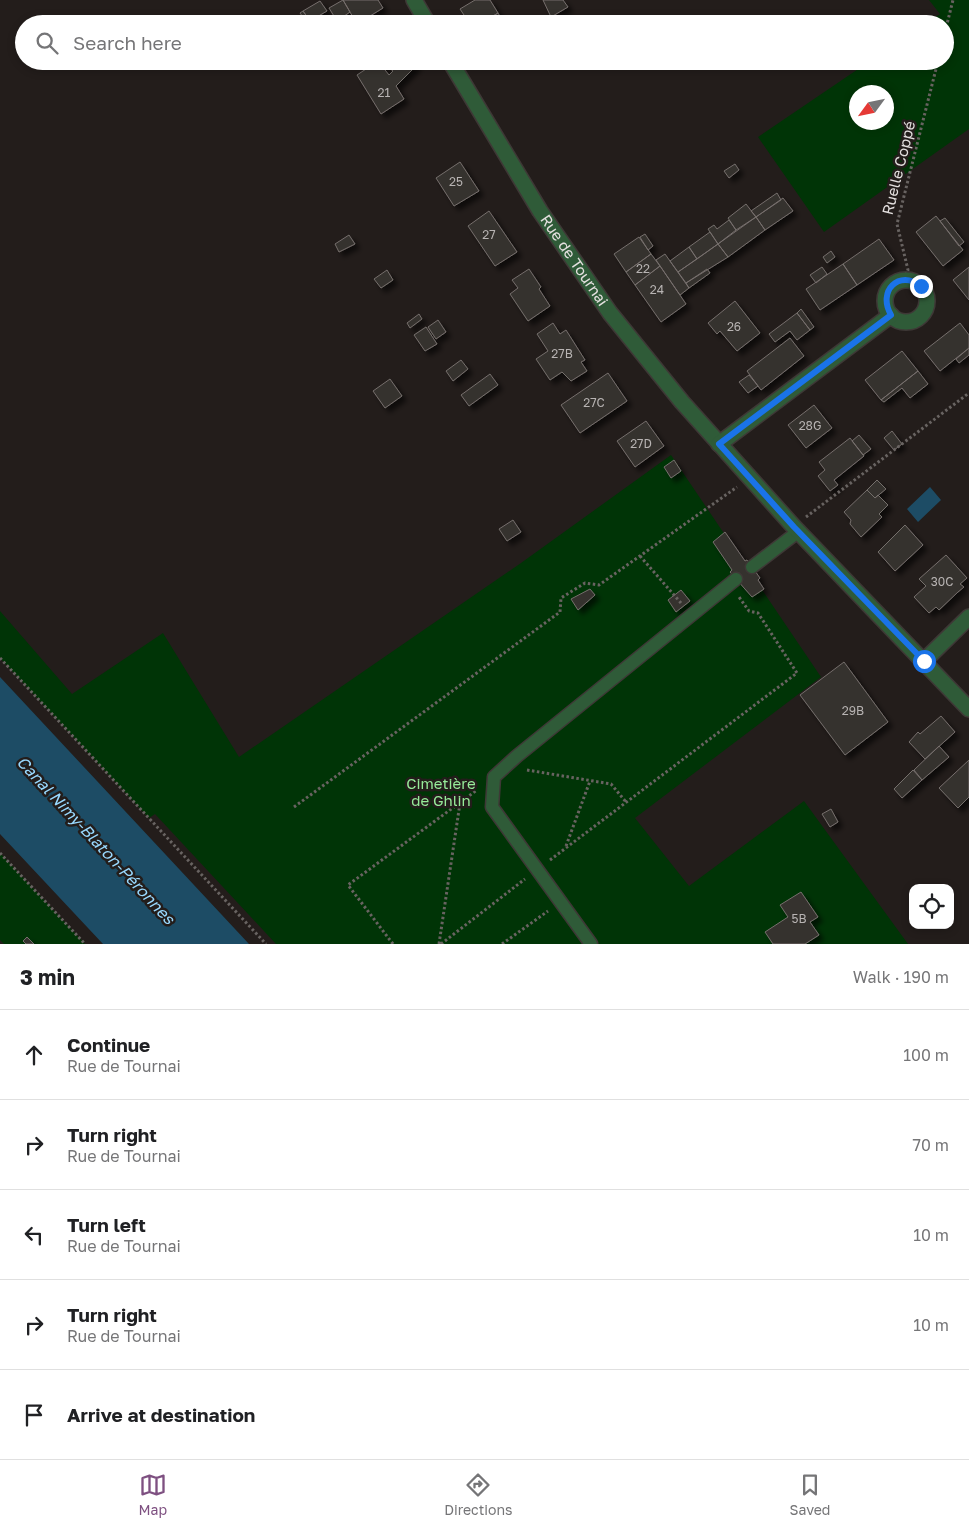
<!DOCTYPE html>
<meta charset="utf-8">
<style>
:root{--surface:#fff;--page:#f2f2f2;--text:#202124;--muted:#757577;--line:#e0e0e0;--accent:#7e5081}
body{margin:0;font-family:"Golos Text",sans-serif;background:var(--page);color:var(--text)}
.controls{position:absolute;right:15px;bottom:15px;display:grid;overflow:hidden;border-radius:10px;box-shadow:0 2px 8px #0003}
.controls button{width:45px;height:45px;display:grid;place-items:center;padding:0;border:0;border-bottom:1px solid var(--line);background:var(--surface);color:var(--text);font:25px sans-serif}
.compass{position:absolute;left:849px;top:85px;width:45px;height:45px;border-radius:50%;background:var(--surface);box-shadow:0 2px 8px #0003;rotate:237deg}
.stop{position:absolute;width:15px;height:15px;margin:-11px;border:4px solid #1a73e8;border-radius:50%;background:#fff}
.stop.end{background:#1a73e8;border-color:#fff;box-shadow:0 1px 5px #0008}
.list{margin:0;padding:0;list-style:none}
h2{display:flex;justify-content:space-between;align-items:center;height:65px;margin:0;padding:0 20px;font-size:21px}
h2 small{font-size:16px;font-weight:400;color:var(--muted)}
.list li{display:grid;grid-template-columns:32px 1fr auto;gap:15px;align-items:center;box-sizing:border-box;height:90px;padding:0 20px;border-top:1px solid var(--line)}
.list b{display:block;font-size:19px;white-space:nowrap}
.list p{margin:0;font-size:16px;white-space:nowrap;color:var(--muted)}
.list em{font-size:16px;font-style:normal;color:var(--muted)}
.icon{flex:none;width:28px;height:28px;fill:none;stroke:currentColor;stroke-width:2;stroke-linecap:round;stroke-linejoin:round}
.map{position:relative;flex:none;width:969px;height:944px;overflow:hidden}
.search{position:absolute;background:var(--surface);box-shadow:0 2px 8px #0003;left:15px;right:15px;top:15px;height:55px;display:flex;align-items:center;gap:12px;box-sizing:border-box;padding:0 18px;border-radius:28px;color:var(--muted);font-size:19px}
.sheet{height:515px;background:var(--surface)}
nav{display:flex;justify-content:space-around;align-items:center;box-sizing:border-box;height:70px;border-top:1px solid var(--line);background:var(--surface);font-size:14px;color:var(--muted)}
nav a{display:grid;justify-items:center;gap:2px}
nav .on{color:var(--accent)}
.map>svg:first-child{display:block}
</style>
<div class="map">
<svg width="969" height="944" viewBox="0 0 969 944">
<defs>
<filter id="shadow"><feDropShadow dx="4.5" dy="4.5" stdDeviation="2.5" flood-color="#0009"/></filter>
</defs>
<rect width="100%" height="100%" fill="#231d1b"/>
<path fill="#003406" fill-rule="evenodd" d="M929,0h40v129l-145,103 -66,-95 112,-76h75v-37h-20l15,-10zM886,92v30h-30v-30z
M671,455l150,222 -186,141 54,68 115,-85 104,143h-632l-121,-130 -6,4 -149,-160v-47l72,83 91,-61 76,124 282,-194z
M0,853l85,91h-81l-4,-4z"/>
<path fill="#1d4c65" d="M930,487l11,13 -23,22 -11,-13z
M0,677l249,267h-146l-103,-110z"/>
<path fill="#36302e" stroke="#756f6c" filter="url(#shadow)" d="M343,0l7,12 -13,9 -8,-13z
M343,0h35l5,8 -26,16z
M475,0h15l8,13 -18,11h-10l-10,-15z
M543,0h20l5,7 -17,10z
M320,1l7,10 -17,10 -7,-10z
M303,11l7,10 -3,2 -7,-10z
M498,13l6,11h-24z
M378,61l11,14 4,-4 -7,-6 3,-4h24l4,4 -21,21 8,13 -23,15 -24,-39z
M460,162l19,29 -25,15 -18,-28z
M735,164l4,6 -10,8 -5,-7z
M777,193l4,7 -25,17 -5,-6z
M783,198l10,13 -28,19 -9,-13z
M746,204l10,13 -20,13 -8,-12z
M489,211l28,41 -22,14 -27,-40z
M936,216l27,34 -20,16 -27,-34z
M756,217l9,13 -37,27 -10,-13z
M945,218l19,24 -5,4 -19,-25z
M729,220l7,10 -18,14 -10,-15 6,-4 3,4z
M710,232l8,12 -21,15 -8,-12z
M645,234l8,12 -5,4 -8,-13z
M349,235l6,9 -16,8 -4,-8z
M639,237l12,17 -25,18 -12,-18z
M879,239l15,21 -37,25 -14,-21z
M718,244l10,13 -42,26 -8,-11z
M689,247l8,12 -19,13 -8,-11z
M831,251l4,6 -8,6 -4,-6z
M651,254l9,12 -25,19 -9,-13z
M665,254l24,34 -9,7 -24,-35z
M843,264l14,21 -37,25 -14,-21z
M660,266l26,38 -25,18 -26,-37z
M822,267l5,7 -11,9 -6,-8z
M969,267v33l-16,-20z
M529,269l12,18 -2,2 11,17 -22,15 -18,-27 8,-6 -6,-8z
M707,269l3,4 -21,15 -3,-5z
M387,270l6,10 -12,8 -7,-9z
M735,301l25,32 -23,18 -17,-20 -3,3 -9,-11z
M801,309l13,18 -4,3 -13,-17z
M797,313l13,17 -13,10 -7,-9 -15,11 -6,-8z
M419,314l3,5 -12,9 -3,-5z
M438,320l8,12 -10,7 -8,-12z
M553,323l7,11 6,-4 19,30 -4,2 6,9 -16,10 -9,-9 -12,8 -14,-21 12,-8 -11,-17z
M960,323l9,12v13l-29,23 -16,-20z
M426,327l11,17 -12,7 -11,-16z
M790,338l14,18 -43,34 -14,-19z
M969,348v7l-10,8 -3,-4z
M902,351l16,20 -37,29 -16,-20z
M461,360l7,9 -15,12 -7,-10z
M918,371l10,13 -18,14 -8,-10 -18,14 -3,-2z
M608,373l19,28 -47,32 -19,-28z
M490,374l8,11 -29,21 -8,-11z
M749,375l9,11 -10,7 -9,-11z
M390,379l12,17 -17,12 -12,-17z
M814,405l18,23 -26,20 -18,-23z
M646,421l18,25 -29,21 -18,-26z
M892,431l10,13 -8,6 -10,-12z
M859,435l12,14 -8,6 -11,-14z
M850,438l14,18 -30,24 4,5 -8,6 -12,-15 7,-6 -6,-8z
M674,460l7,11 -10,7 -7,-11z
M877,480l9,9 -11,9 -8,-8z
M867,490l8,8 3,-3 10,10 -9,9 3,3 -21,20 -11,-13 1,-4 -7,-8z
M513,520l8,12 -14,9 -8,-12z
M905,525l18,20 -28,26 -17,-19z
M725,532l20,29 2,-1 13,18 -2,2 6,9 -12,8 -22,-25 2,-2 -19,-28z
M946,555l21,23 -7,6 4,3 -6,5 -19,18 -3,-3 -7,6 -15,-16 12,-11 -7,-7z
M590,589l5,6 -17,15 -7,-11z
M681,590l9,11 -14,11 -8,-12z
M844,662l44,60 -43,33 -45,-60z
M941,716l14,16 -30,27 -16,-17 9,-10 2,2z
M939,746l10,11 -27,23 -8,-10z
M969,760v37l-11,11 -19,-20z
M913,770l9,10 -20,18 -8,-9z
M831,809l7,13 -8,5 -8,-13z
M801,892l17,25 -8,5 9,13 -14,9h-32l-8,-12 23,-15 -8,-12z
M27,937l7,7h-8l-3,-3z"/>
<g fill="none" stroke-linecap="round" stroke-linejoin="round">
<defs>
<path id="lane" d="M752,567l47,-36
M591,944l-99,-137 2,-30 23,-21 219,-177"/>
<g id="street">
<path d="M414,0l14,24"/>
<path id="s1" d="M450,61l90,150 70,102 72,89 112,125 175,182"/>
<circle cx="906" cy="301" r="21"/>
<path d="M719,444l172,-129"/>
<path d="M924,661l45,-44"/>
</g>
</defs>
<use href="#lane" stroke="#3e3836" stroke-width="15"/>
<use href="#street" stroke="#3e3836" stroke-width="18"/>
<path stroke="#686361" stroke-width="3" stroke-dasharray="2.5 2.5" stroke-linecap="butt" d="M945,32l8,-32
M904,280l4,-10 -11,-46 41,-163
M806,517l163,-124
M640,556l41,47
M0,658l266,286
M527,770l84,14 15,18
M294,807l266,-195 1,-14 24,-15 14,2 138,-98
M566,846l24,-65
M0,853l85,91
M550,860l247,-187 -39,-60 -9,-2 -10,-14
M393,944l-45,-59 129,-95
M439,944l21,-141
M441,944l84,-65
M502,944l46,-33"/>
<use href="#lane" stroke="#2f5b38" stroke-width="12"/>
<use href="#street" stroke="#2f5b38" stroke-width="15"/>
</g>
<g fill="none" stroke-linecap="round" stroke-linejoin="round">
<path stroke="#1a73e8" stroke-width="6" d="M921,286c-22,-17 -44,5 -30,29l-172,129 75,83 130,134"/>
</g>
<g text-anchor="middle" stroke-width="5" stroke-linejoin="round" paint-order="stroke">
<g font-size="12" fill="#b8b4b3">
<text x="384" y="97">21</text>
<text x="456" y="186">25</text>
<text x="489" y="239">27</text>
<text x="643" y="273">22</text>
<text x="657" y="294">24</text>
<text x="734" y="331">26</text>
<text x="562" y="358">27B</text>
<text x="594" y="407">27C</text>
<text x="810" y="430">28G</text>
<text x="641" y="448">27D</text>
<text x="942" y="586">30C</text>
<text x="853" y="715">29B</text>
<text x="799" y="923">5B</text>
</g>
<g font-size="15" fill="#e4e0df" stroke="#231d1b">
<text transform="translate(899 168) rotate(-76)" y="5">Ruelle Coppé</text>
<text dy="5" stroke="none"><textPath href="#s1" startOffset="235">Rue de Tournai</textPath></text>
</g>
<g font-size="15" fill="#96eb99" stroke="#231d1b">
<text x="441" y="789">Cimetière<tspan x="441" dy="17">de Ghlin</tspan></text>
</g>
<g font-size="16" font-style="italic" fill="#98d8fe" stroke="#231d1b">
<text transform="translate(96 840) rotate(47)" y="6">Canal Nimy-Blaton-Péronnes</text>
</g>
</g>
</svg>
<div class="controls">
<button><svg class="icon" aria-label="locate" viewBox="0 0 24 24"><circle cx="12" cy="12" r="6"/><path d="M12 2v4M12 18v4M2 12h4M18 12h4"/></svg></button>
</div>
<svg class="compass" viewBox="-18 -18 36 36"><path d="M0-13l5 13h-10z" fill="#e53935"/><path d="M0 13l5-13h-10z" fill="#757577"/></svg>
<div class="stop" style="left:924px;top:661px"></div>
<div class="stop end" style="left:921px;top:286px"></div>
<div class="search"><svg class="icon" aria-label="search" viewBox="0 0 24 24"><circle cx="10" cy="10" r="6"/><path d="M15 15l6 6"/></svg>Search here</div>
</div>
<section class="sheet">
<h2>3 min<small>Walk · 190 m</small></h2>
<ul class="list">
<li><svg class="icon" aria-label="ahead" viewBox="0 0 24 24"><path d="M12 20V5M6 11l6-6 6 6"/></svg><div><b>Continue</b><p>Rue de Tournai</p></div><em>100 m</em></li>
<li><svg class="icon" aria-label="right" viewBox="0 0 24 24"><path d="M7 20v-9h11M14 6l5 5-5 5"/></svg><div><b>Turn right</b><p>Rue de Tournai</p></div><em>70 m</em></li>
<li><svg class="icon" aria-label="left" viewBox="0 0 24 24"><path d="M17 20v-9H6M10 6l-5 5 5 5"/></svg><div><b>Turn left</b><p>Rue de Tournai</p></div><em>10 m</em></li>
<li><svg class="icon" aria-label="right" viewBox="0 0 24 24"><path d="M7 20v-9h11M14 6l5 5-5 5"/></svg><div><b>Turn right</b><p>Rue de Tournai</p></div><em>10 m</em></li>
<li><svg class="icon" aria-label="arrive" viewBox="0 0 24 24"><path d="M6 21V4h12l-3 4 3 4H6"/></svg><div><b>Arrive at destination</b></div></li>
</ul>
</section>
<nav>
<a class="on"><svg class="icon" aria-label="map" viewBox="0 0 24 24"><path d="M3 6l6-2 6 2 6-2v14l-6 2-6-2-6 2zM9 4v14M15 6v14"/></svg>Map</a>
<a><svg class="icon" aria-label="directions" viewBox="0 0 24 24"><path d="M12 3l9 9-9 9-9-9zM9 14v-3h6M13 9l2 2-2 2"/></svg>Directions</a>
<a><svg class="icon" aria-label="saved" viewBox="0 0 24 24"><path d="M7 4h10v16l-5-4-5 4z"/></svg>Saved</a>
</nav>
